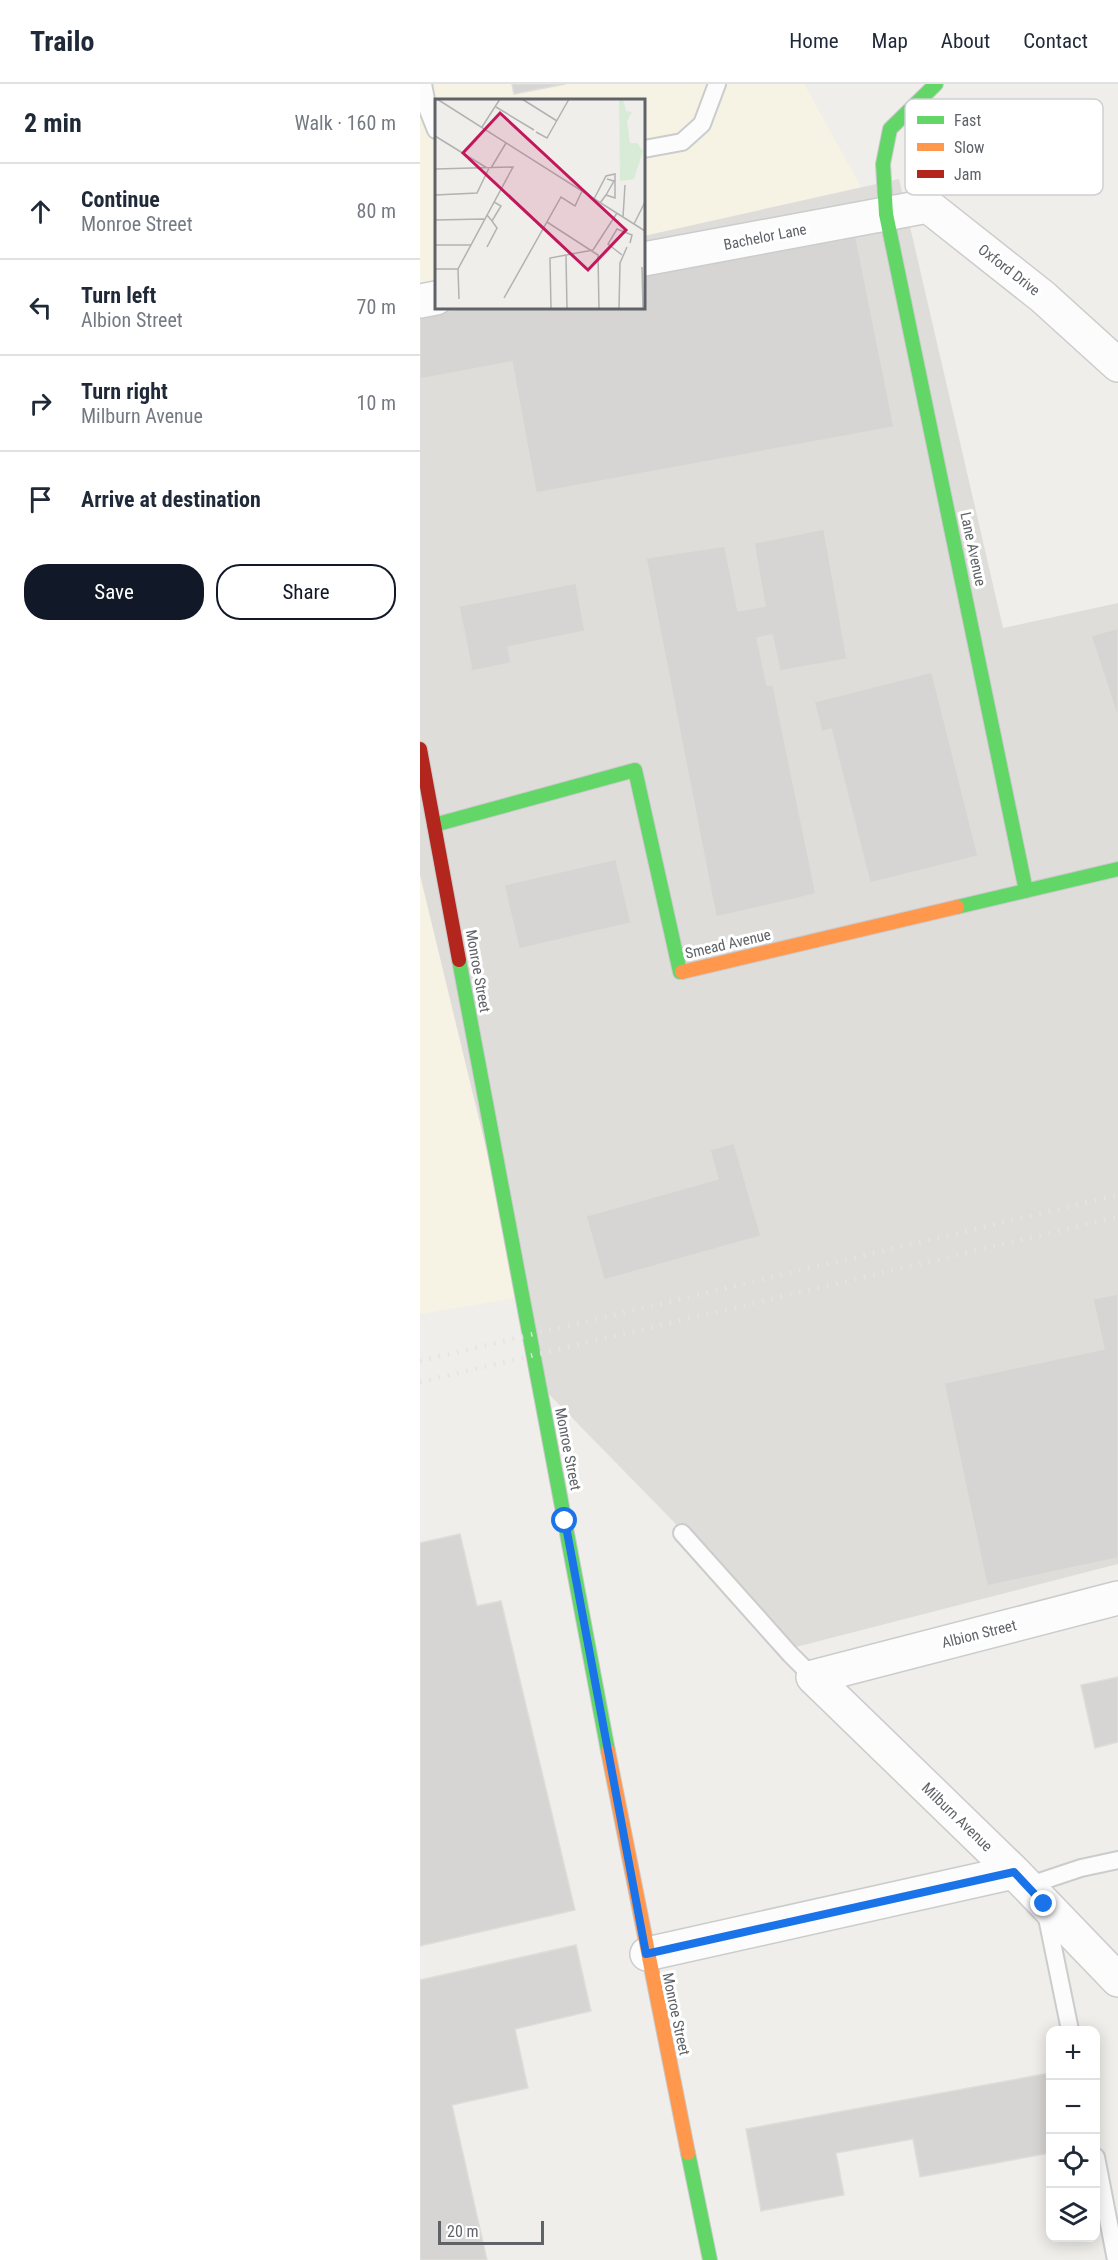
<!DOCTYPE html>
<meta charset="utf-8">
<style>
:root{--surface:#fff;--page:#f2f2f3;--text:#1f2937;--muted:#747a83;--line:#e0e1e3;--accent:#111827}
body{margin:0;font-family:"Roboto Condensed",sans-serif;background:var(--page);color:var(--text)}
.controls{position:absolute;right:18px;bottom:18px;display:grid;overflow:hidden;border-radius:12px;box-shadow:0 3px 15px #0003}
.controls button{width:54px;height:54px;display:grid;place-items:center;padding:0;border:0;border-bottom:2px solid var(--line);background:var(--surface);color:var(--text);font:30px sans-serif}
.scale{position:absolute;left:18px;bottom:15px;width:106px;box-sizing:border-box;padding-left:6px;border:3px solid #5f6368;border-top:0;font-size:16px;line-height:21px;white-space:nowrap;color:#5f6368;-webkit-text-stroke:4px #fff;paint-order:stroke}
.stop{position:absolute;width:18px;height:18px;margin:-14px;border:4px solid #1a73e8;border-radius:50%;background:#fff}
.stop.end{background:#1a73e8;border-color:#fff;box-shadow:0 2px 6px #0008}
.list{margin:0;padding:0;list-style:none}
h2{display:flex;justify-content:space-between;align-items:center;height:78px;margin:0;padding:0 24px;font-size:26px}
h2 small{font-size:20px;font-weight:400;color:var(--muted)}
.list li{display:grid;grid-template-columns:39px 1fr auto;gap:18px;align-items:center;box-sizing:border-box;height:96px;padding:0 24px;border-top:2px solid var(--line)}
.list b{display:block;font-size:22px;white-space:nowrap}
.list p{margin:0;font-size:20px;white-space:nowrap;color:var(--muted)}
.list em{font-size:20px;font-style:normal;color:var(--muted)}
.actions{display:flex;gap:12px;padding:18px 24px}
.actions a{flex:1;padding:14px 0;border:2px solid var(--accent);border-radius:24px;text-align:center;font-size:21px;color:var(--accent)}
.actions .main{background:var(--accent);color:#fff}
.icon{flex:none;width:33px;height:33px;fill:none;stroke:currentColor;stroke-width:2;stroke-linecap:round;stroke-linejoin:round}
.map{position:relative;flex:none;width:698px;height:2176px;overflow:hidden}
header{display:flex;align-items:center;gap:36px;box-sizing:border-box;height:84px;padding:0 30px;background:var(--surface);border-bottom:2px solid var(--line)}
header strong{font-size:28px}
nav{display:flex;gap:33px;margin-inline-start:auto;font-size:21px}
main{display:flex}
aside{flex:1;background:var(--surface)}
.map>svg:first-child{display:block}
</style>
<header>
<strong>Trailo</strong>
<nav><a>Home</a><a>Map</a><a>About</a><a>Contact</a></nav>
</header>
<main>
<aside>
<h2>2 min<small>Walk · 160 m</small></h2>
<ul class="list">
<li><svg class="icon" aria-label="ahead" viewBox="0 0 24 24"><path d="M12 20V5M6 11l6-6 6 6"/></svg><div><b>Continue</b><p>Monroe Street</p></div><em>80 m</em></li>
<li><svg class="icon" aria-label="left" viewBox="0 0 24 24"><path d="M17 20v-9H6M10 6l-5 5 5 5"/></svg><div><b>Turn left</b><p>Albion Street</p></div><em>70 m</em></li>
<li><svg class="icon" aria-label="right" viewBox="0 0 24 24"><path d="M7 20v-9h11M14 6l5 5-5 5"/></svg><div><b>Turn right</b><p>Milburn Avenue</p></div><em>10 m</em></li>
<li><svg class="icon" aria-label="arrive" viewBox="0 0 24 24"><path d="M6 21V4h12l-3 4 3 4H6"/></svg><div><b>Arrive at destination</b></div></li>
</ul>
<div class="actions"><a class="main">Save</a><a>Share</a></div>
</aside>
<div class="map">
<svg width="698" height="2176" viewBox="0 0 698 2176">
<rect width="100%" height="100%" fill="#efeeea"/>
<path fill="#f7f3e4" d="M0,0h384l57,103 -217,49v-136h-208v183l-16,4z
M0,791l102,422 -102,17z"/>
<path fill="#dfddda" d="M479,95l104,449 115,-25v961l-322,83 -257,-263 -17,-87 -102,-422v-588l16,21h208v-72z"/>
<path fill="#d6d5d3" stroke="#deddd9" stroke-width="1.5" d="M92,0h53l-51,10z
M436,153l38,190 -358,66 -24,-131 -92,17v-63l46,-8h178v-32z
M404,445l23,130 -67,12 -8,-36 -15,3 10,47h6l43,209 -100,23 -70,-359 79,-12 13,65 27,-5 -11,-63z
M156,499l9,48 -77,16 3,16 -39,8 -13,-65z
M698,544v90l-27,-82z
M512,588l46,184 -108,27 -39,-154 -9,3 -8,-30z
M196,775l15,64 -112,26 -15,-64z
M314,1059l27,93 -157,44 -18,-64 132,-37 -8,-29z
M698,1210v264l-131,28 -43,-203 160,-34 -11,-50z
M40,1450l17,72 24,-5 74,309 -155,36v-403z
M698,1593v65l-23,6 -14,-63z
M156,1861l15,66 -76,18 13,59 -76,17 35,155h-67v-280z
M630,1989v80l-130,24 -7,-38 -77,14 8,42 -83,16 -15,-82z"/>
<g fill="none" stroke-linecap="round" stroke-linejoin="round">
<defs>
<path id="lane" d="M3,0l5,26 8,20
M224,65l38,-7 20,-18 15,-40
M262,1449l108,121 23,23
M607,1802l54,-18 37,-8
M626,1829l24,117
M676,2073l20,103"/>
<path id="street" d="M224,175l284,-53 115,91 75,68
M0,217l16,-3
M698,1514l-305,79 201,195 104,108
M227,1870l367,-82"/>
<path id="fast" d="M516,0l-46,45 -7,35 3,50 140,677
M14,741l201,-55 45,202h2
M537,823l161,-38
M39,876l149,791
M268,2069l22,107"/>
<path id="slow" d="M262,888l275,-65
M188,1667l80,402"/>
<path id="jam" d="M0,665l39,211"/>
</defs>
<use href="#lane" stroke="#cbcccc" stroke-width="20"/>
<use href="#street" stroke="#cbcccc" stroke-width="36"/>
<use href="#fast" stroke="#cacacb" stroke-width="16"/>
<use href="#slow" stroke="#cacacb" stroke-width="16"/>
<use href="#jam" stroke="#cacacb" stroke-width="16"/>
<use href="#lane" stroke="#fdfcfc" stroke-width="16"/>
<use href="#street" stroke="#fdfcfc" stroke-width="33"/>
<use href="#fast" stroke="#63d668" stroke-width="14"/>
<use href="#slow" stroke="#ff974d" stroke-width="14"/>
<use href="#jam" stroke="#b3261e" stroke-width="14"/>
<path stroke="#e4e4e4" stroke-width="4.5" stroke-dasharray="1.5 8" stroke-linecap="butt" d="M0,1277l698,-166
M0,1298l698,-165"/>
</g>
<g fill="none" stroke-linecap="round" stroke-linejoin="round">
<path stroke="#1a73e8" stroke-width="8" d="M145,1437l81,433 368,-82 30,32"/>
</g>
<g text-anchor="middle" stroke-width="6" stroke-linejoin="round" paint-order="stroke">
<g font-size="15" fill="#5f6368" stroke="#fff">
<text transform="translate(345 153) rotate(-11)" y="5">Bachelor Lane</text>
<text transform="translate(589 186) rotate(38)" y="5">Oxford Drive</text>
<text transform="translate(553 465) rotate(78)" y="5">Lane Avenue</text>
<text transform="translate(308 860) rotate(-13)" y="5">Smead Avenue</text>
<text transform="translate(58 887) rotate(80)" y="5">Monroe Street</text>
<text transform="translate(148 1365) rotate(79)" y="5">Monroe Street</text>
<text transform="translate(559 1550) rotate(-14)" y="5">Albion Street</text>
<text transform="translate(537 1733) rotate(44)" y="5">Milburn Avenue</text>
<text transform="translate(256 1930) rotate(78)" y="5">Monroe Street</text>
</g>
</g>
<g transform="translate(15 15)">
<rect width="210" height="210" fill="#efeeea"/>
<path d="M184,0h4l3,12 6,1 -5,9 3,22h7l6,8 -9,28 -14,2z" fill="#d8ebd6"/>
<path fill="none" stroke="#b1b2b2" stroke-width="1.5" d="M2,0l208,132M87,0l35,22M61,8l38,23M210,26v21M47,28l18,-28M101,33l11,6 22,-39M0,37l52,32M56,69l15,-25M0,70l78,-2 -55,102 1,30M0,96l42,-2 12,-25M171,96l8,-14 -7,-2M159,100l12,-23 9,-2v24l-9,-3 -6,8M52,116l5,6 9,-15 -7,-4M188,118l2,-32M0,121l49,-1M112,123l51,33 1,54M199,125l11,-22M0,146h36M52,148l10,-19 -5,-7M158,151l24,-37M187,156l-14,-11 9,-15 15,6 -2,8M131,157l1,53M207,168l1,42M0,170h23M69,199l57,-101 14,9 7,-15M116,210l-1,-51 43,-8M184,210l1,-46 7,-16"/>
<path fill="#c2185b" fill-opacity="0.15" stroke="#c2185b" stroke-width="3" d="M65,14l126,117 -38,40 -125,-117z"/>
<rect width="210" height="210" fill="none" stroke="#5f6368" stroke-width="3"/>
</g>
<rect x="485" y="15" width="198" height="96" rx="9" fill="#fff" stroke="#cfd0d2" stroke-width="1.5"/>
<rect x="497" y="32" width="27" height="8" fill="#63d668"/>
<rect x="497" y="59" width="27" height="8" fill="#ff974d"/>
<rect x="497" y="86" width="27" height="8" fill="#b3261e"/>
<g font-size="16" fill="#5f6368">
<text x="534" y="42">Fast</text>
<text x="534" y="69">Slow</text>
<text x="534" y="96">Jam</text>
</g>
</svg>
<div class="controls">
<button>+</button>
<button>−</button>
<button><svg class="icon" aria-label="locate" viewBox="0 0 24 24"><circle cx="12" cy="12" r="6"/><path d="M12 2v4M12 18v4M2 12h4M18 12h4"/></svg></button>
<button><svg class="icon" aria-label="layers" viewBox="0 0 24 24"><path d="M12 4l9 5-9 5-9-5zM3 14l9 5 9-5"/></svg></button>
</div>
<div class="scale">20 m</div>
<div class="stop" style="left:145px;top:1437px"></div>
<div class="stop end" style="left:624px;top:1820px"></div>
</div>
</main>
